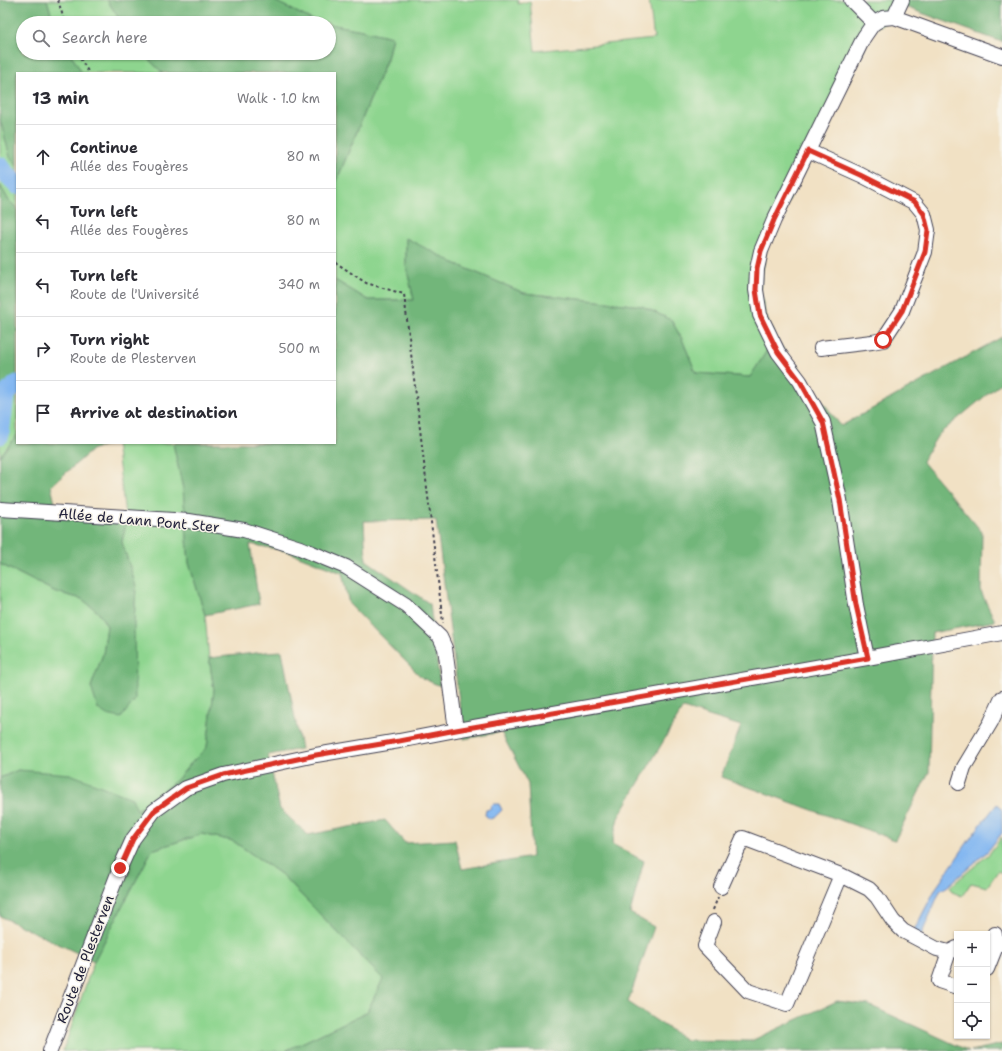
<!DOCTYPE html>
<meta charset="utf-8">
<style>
:root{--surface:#fff;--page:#f7f7f7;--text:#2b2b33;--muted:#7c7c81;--line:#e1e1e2}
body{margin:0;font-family:"Shantell Sans",sans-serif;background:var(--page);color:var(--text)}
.controls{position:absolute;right:12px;bottom:12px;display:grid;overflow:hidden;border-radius:0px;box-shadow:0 1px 3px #0004}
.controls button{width:36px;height:36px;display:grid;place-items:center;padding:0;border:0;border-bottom:1px solid var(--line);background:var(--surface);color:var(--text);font:20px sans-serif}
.stop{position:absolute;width:12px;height:12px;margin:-9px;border:3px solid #d93025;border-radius:50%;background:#fff}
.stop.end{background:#d93025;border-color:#fff;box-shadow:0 1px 4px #0008}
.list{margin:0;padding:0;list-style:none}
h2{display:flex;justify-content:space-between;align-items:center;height:52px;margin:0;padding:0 16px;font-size:17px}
h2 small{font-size:13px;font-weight:400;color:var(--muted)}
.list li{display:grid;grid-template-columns:26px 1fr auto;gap:12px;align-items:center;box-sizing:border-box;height:64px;padding:0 16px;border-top:1px solid var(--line)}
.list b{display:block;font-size:15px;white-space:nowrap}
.list p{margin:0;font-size:13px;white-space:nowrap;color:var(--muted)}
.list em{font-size:13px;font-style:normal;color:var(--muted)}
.icon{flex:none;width:22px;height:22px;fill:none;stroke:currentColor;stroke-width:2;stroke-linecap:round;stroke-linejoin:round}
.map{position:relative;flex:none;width:1002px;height:1051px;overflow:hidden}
.search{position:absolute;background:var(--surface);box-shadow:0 1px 3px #0004;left:16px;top:16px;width:320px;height:44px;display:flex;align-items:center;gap:10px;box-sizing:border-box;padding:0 14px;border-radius:22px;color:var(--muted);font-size:15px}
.panel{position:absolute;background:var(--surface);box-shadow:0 1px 3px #0004;left:16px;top:72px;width:320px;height:372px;border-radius:0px}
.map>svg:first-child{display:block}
</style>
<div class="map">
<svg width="1002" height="1051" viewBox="0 0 1002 1051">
<rect width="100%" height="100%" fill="#f7f3e8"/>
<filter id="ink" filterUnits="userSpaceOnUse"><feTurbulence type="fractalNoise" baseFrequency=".025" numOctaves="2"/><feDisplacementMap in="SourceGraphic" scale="8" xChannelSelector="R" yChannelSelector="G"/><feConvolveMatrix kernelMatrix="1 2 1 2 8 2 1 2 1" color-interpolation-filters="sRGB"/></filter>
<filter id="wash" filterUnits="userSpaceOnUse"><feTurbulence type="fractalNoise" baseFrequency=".012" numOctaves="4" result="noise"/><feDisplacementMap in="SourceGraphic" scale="16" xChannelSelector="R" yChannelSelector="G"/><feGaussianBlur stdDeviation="0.9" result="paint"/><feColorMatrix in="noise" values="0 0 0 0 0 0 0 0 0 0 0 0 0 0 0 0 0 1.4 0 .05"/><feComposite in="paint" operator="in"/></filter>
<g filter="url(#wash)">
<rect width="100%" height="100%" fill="#f1e1c4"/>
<path fill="#8ed58f" stroke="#587c65" d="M47,0h60l15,23h-68z
M273,0h245v4l12,-3 5,50 119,-12 -5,-39h244l1,3 -7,19 -13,7 -107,215 -7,43 5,26 10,25 -25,39 -54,-4 -14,-34 -11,-19 -29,-14 -118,-13 -68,-29 -50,-25v27l8,34h-46l-33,-20v-95l52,-126 5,-22 -30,-7 -33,-6v-1l-13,-1z
M70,53h72l21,20h-81z
M0,119l10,38 7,9v42l-8,-7 -9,-16z
M17,376v59l-17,21v-63z
M116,443h57l10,46 6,74 16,52 4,43 5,32 -7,57 -16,16 -14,17 -40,30 -119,-40 -18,8v-214l56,28 26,7 16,13 9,14 -4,28 -12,33 43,-64 2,-37 -14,-44 4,-19z
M202,834l31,7 48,33 102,105 -16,33 -82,39h-222l31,-90 58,-111z
M1002,837v36l-4,-2 -11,16 -16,-4 -9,13 -10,-4 -2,-5 39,-33z"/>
<path fill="#72b67a" stroke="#4a6c5a" d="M0,0h47l7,23h-31v30h47l12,20h-65v93l-7,-9 -10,-38z
M107,0h166l43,22 5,1h-199z
M893,0h109v42l-108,-39z
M329,24l33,6 30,7 -5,21 -52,127v-112h-172l-21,-20h187z
M0,185l9,16 8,7v168l-17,17z
M406,238l50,26 68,29 118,13 29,14 11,19 14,34 54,4 25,-39 66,88 161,-89v45l-64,53 -16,26 60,71 -1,60 14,29 -63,12 -3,139 -34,68 -174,-63 20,-51 -58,-18 -65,110 -6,26 32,17 -14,52 24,14 -26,75 58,38 65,1 86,-40 32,4 100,46h-684l82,-39 16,-33 -102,-105 -48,-33 -31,-7 -50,16 -58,111 -94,-45v-138l18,-8 52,4 62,24 5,12 40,-30 14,-17 16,-16 7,-57 -5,-32 57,-6 16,-1 19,98 -33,6 12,54 28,26 77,-15 20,23 50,-3 7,29 70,-12 -4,-73 -27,-52 -37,7 -28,-219 -72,1 2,39 64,44 10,82 -18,-8 -73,-74 -7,-31 -56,-22 -36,-7 9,60 -54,11 -16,-52 -6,-74 -10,-46h162v-163l33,20h46l-8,-34z
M17,435v8h96l-20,6 -42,37 7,31 68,6 -4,19 14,44 -2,37 1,77 -14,18 -14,-3 -9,-6 -7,-22 12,-33 4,-28 -9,-14 -16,-13 -26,-7 -56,-28v-108z
M1002,1044v7h-31z"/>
<path fill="#83b7f1" stroke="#526c96" d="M493,804h6l3,6 -7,7 -5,2 -5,-4 1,-5 5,-1v-3z
M997,804l5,6v23l-14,18 -40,35 -8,5 -19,45 -8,-4 23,-44 38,-55z"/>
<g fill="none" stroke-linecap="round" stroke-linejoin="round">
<path stroke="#83b7f1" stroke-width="19" d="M0,166l6,8 11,11
M0,435l5,-40 12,-11"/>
</g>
</g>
<g filter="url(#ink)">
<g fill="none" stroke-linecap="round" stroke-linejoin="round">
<defs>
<path id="minor" d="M851,0l18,18 4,6 10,-6 11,-1 108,39
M894,17l8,-17
M808,151l53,24 54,28 9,11 4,16 -3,22 -23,59 -19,29 -11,2 -51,6
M0,509l189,12 55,9 56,18 46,19 60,38 34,32 5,11 11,82
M867,658l-11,-53 -16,-105 -17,-78 -23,-41 -22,-29 -18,-37 -4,-25 1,-21 4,-18 13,-31 90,-183 9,-13
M959,783l5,-16 27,-45 11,-24
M721,887l22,-49 98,37 28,14 8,8 16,24 10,10 34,18 12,3 8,-4
M714,922l-9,24 43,45 39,13 54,-129
M949,952l-10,29 18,6
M987,969l8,-20v-15
M50,1051l70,-183 13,-29 21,-28 32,-23 37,-13 93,-20 83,-14 57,-11 411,-72 135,-25"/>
</defs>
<use href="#minor" stroke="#413f50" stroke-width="16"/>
<path stroke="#413f50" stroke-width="2" stroke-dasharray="3 3" stroke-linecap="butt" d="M58,0l7,23
M77,53l12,20
M335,262l31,21 38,11 39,329
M713,910l5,-13"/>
<use href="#minor" stroke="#fff" stroke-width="14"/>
</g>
</g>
<g fill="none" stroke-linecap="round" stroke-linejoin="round" filter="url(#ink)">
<path stroke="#d93025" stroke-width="5" d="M120,868l13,-29 21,-28 32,-23 37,-13 93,-20 83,-14 57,-11 412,-72 -12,-53 -16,-105 -17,-78 -23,-41 -22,-29 -18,-37 -4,-25 1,-21 4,-18 13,-31 34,-69 53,24 54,27 9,12 4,16 -3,22 -23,59 -19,29"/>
</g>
<g text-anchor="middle" stroke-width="3" stroke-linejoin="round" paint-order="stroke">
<g font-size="14" fill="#22223b" stroke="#f7f3e8">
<text transform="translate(139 520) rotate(5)" y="5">Allée de Lann Pont Ster</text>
<text transform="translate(85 959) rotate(-69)" y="5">Route de Plesterven</text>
</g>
</g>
</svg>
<div class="controls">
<button>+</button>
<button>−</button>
<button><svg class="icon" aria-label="locate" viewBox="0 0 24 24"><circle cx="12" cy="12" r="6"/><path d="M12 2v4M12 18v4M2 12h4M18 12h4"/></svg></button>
</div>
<div class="stop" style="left:883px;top:340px"></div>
<div class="stop end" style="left:120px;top:868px"></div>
<div class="search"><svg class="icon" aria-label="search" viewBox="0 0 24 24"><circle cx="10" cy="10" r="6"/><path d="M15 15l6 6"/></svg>Search here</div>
<section class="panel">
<h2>13 min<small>Walk · 1.0 km</small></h2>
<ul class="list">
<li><svg class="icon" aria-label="ahead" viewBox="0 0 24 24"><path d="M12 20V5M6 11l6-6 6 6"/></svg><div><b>Continue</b><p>Allée des Fougères</p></div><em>80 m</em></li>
<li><svg class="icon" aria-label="left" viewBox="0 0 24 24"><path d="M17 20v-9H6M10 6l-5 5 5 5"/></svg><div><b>Turn left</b><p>Allée des Fougères</p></div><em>80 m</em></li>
<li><svg class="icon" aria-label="left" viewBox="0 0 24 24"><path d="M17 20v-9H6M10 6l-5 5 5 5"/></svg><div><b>Turn left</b><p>Route de l'Université</p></div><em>340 m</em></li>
<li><svg class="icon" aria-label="right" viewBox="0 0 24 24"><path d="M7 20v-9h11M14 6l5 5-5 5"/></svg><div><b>Turn right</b><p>Route de Plesterven</p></div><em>500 m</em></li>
<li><svg class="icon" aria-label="arrive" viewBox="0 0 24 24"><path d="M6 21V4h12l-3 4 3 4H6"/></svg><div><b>Arrive at destination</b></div></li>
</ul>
</section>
</div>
